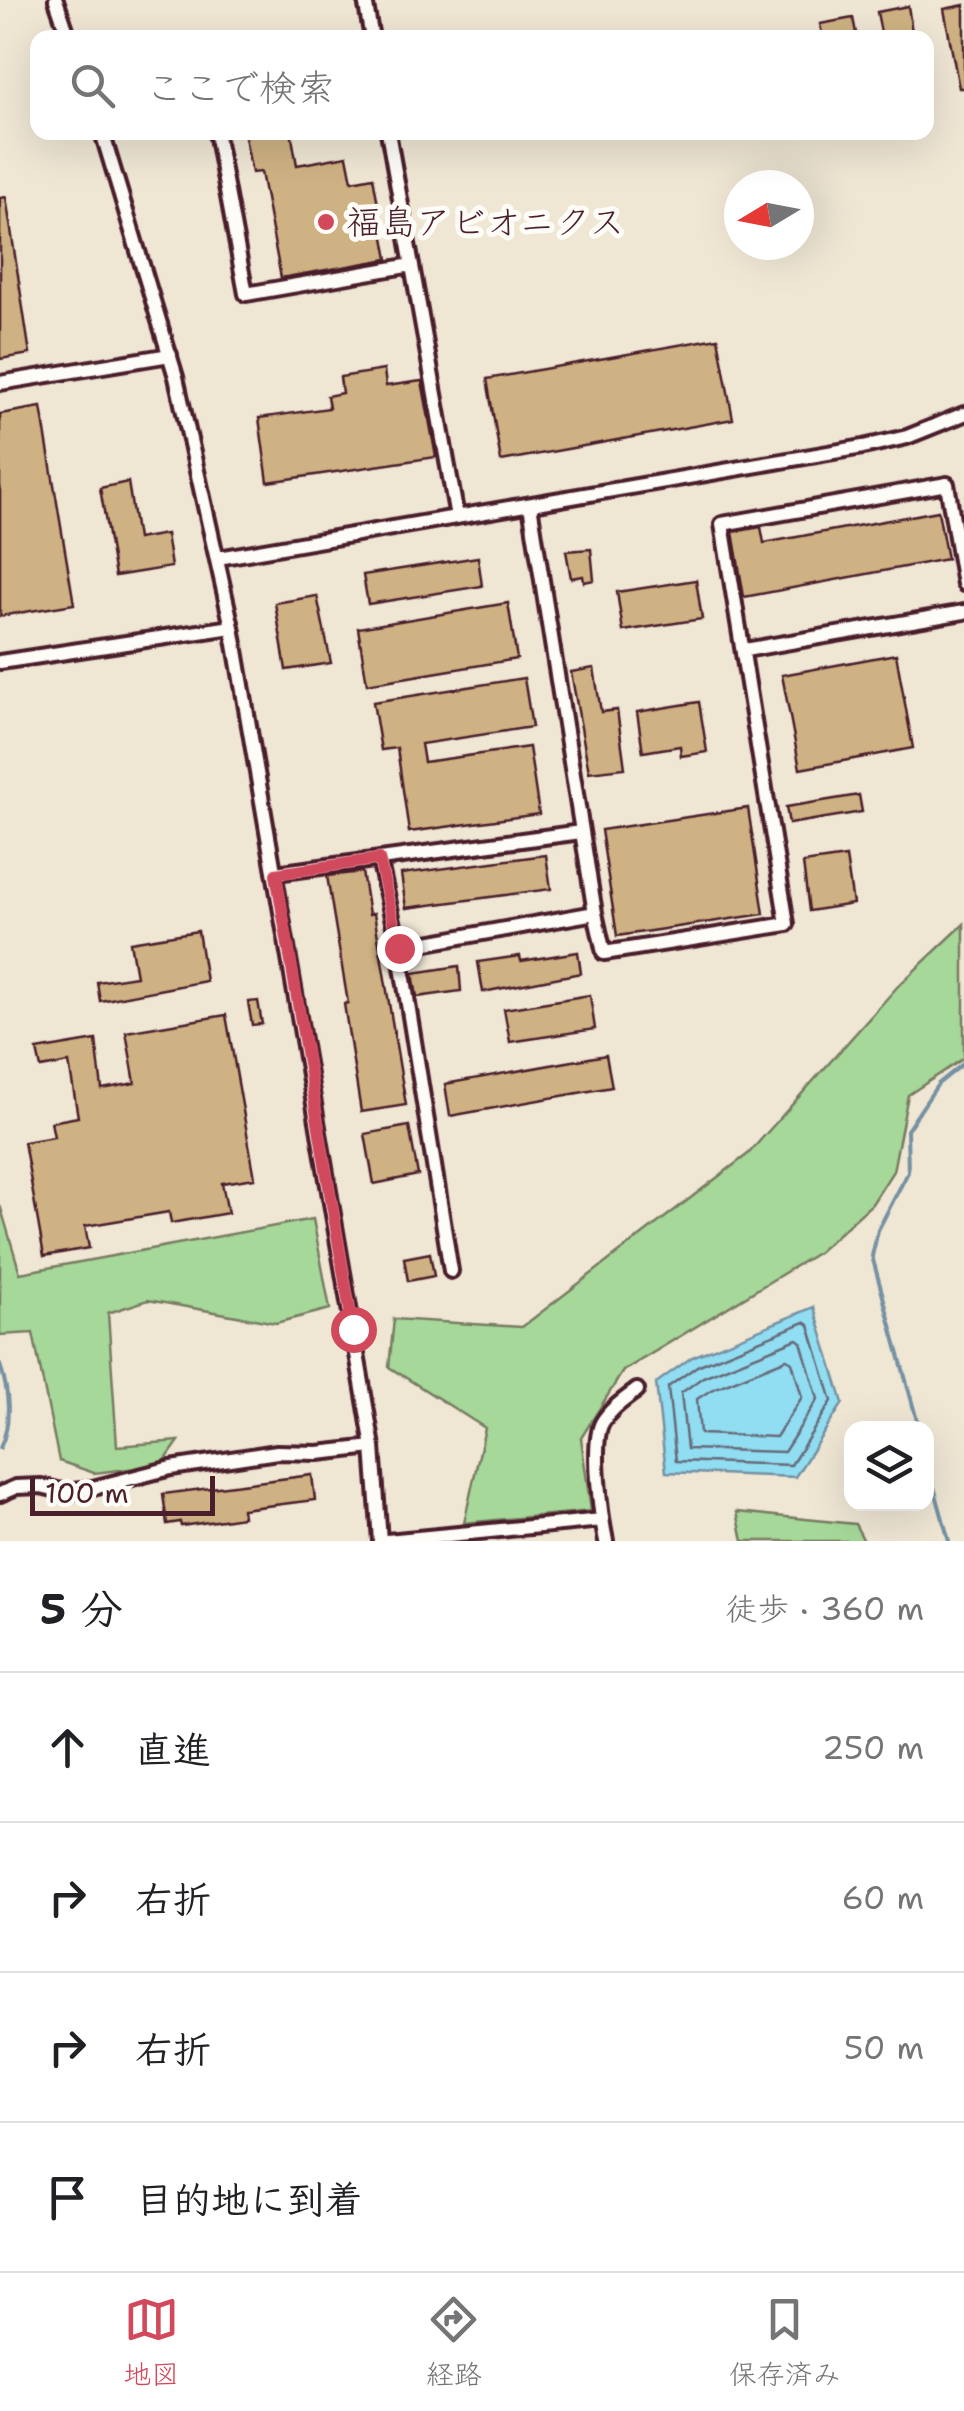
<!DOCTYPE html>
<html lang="ja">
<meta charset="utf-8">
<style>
:root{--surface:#fff;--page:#f2f2f2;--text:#202124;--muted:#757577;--line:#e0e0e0;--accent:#d1495b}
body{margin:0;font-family:"Shantell Sans","Klee One",sans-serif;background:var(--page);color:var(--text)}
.controls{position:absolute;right:30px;bottom:30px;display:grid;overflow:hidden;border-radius:20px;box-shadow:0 10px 40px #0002}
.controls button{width:90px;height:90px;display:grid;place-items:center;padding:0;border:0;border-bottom:2px solid var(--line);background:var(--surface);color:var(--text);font:50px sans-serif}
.compass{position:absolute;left:724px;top:170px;width:90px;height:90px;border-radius:50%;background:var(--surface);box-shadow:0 10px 40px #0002;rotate:260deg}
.scale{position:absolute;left:30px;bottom:25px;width:185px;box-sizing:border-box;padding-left:10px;border:5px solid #4a1f2b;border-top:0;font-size:28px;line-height:35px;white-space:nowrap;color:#4a1f2b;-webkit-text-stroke:8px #fdfcf7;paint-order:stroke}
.stop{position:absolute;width:30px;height:30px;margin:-22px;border:8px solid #d1495b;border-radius:50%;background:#fff}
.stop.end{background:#d1495b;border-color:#fff;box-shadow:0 2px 10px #0008}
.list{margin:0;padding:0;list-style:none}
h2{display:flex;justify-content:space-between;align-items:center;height:130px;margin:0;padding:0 40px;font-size:42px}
h2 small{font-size:32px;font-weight:400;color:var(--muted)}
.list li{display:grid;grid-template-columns:65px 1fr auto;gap:30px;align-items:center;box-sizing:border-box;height:150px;padding:0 40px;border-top:2px solid var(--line)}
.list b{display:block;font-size:38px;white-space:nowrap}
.list em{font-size:32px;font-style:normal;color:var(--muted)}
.icon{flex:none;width:55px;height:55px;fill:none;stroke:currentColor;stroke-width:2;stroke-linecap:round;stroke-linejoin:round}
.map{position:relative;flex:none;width:964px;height:1541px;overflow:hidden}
.search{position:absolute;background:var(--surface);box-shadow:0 10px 40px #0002;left:30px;right:30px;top:30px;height:110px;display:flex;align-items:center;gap:25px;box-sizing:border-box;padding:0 35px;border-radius:20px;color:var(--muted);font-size:38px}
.sheet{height:730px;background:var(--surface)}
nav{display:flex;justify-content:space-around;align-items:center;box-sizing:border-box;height:140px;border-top:2px solid var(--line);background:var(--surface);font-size:28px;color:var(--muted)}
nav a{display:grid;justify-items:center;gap:5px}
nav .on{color:var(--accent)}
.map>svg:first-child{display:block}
</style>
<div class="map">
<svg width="964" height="1541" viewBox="0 0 964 1541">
<rect width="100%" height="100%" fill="#efe6d4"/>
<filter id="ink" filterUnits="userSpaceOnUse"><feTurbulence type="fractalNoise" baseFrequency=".01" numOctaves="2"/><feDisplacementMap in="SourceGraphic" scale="20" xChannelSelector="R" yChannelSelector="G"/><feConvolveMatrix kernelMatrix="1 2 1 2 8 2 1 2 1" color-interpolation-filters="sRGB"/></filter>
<g filter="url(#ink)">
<path fill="#a5d899" stroke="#787c62" stroke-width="2.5" d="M964,924v134l-56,37 -15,76 -21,33 -55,49 -194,118 -42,67 10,73 -127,12 21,-95 -96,-61 5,-48 128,8 226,-173 150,-168z
M0,1205l20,68 293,-54 17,90 -54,14 -128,-23 -40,13 9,133 62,-5 -17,24 -68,8 -35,-12 -26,-128 -33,2z
M737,1512l118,12 9,17h-121z"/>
<path fill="#91ddf1" stroke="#7591a2" stroke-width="2.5" d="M814,1307l29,96 -48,74 -129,-5 -10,-89 36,-26z"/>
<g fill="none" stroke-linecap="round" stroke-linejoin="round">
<path stroke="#666b7a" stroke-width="2.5" d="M805,1322l4,3 23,76 -41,64 -115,-4 -8,-74 29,-21z
M797,1339l4,3 17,57 -34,53 -97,-3 -6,-56 22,-16z
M787,1359l5,3 10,35 -26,40 -76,-3 -3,-35 14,-9z"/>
<path stroke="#7591a2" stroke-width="4" d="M0,1365c9,26 12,58 0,83
M919,1428l-47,-172 6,-26 30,-58 -1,-42 31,-46 26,-21
M926,1458l23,83"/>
</g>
<path fill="#ceb283" stroke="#4a1f2b" stroke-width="2.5" d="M964,5v83h-5l-15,-79z
M908,6l5,32h-31l-5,-26z
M853,18l4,20h-34l-3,-14z
M244,132h47l6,33 50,-9 5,25 21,-4 15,82 -107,19 -20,-106 -9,1z
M6,197l24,157 -30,5v-161z
M718,338l15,81 -232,42 -14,-82z
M384,370l2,16 36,-5 14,76 -168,25 -9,-64 70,-10 -2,-12 15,-3 -2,-16z
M41,407l33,197 -74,12v-202z
M128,482l9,57 29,-5 5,33 -56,9 -15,-88z
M938,511l9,48 -203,38 -11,-65 28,-5 3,16z
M591,549l3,31 -10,2 -1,-6 -12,2 -5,-27z
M478,557l4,29 -114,18 -5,-29z
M696,580l6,39 -79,12 -6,-39z
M317,596l14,67 -45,7 -11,-67z
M508,603l9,56 -150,25 -9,-56z
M896,654l17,94 -113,21 -18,-94z
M594,668l7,44 16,-2 8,58 -36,4 -18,-100z
M524,678l8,49 -111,17 3,18 105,-15 10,67 -130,18 -12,-84 -16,2 -8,-48z
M699,702l8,50 -26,4 -1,-10 -37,6 -6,-40z
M859,795l3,17 -73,12 -3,-17z
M748,808l16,106 -147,22 -16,-106z
M546,855l5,34 -145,19 -5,-34z
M846,857l7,47 -44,7 -6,-48z
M362,872l7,42 5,-1 32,192 -45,7 -17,-108 4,-1 -21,-127z
M198,931l8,50 -106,20 -3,-19 39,-6 -6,-34z
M578,952l3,21 -98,19 -5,-30 42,-6 1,5z
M459,966l2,25 -44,6 -4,-24z
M590,995l5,34 -85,13 -6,-33z
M258,1001l4,23 -10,1 -4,-23z
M226,1015l29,163 -33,5 6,30 -57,10 -2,-11 -84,14 4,22 -45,8 -20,-114 30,-5 -3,-15 27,-5 -9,-54 -28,5 -4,-18 59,-10 6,49 33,-6 -9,-51z
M606,1055l6,32 -162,29 -5,-32z
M409,1126l9,49 -44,9 -9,-50z
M430,1253l4,23 -26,5 -4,-23z
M312,1475l3,25 -73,9 1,8 -62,9 -1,-4 -13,2 -4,-30z"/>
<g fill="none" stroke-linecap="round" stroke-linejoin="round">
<defs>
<path id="minor" d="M56,0l13,38
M365,0l7,38
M102,132l74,245 56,250 141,820 7,94
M216,132l30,162 166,-29
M388,132l69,385
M0,383l170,-28
M218,558l645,-111 44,-10 57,-23
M745,650l219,-38
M0,662l232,-35
M379,859l20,89 52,323
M276,873l305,-41
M595,913l9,40 183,-29 -65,-400 225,-40 17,100
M399,948l196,-35 -65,-408
M0,1494l16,-7 25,-1 25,6 23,-3 82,-21 106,-16 41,1 55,-6
M387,1541l215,-21
M606,1541c-5,-24 -15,-98 -4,-118 8,-14 22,-23 35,-33"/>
</defs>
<use href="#minor" stroke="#4a1f2b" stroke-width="20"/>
<use href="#minor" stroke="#fdfcf7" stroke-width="12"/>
</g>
</g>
<g fill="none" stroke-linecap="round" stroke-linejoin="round" filter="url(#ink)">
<path stroke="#d1495b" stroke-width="12" d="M353,1329l-77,-455 103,-15 20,89"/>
</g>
<circle fill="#d1495b" stroke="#fdfcf7" stroke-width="4" cx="326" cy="222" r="10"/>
<g text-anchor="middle" stroke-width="10" stroke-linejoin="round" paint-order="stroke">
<g font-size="35" fill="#4a1f2b" stroke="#fdfcf7" text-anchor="start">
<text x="346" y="234">福島アビオニクス</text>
</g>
</g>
</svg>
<div class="controls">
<button><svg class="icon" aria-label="layers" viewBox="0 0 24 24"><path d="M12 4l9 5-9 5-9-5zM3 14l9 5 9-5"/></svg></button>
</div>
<svg class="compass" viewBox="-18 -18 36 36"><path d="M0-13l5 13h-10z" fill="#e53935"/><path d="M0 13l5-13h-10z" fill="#757577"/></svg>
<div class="scale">100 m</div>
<div class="stop" style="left:353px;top:1329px"></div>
<div class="stop end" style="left:399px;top:948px"></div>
<div class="search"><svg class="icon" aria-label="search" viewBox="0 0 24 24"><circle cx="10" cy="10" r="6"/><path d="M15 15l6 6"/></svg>ここで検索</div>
</div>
<section class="sheet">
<h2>5 分<small>徒歩 · 360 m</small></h2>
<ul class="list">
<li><svg class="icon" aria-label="ahead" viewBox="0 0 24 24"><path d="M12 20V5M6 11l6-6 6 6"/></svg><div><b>直進</b></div><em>250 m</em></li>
<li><svg class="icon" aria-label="right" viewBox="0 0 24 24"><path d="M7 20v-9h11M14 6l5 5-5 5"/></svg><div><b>右折</b></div><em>60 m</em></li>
<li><svg class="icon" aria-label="right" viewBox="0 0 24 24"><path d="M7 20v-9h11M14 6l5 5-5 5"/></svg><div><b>右折</b></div><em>50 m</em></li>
<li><svg class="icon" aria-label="arrive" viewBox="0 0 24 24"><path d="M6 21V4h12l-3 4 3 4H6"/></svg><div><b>目的地に到着</b></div></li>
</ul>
</section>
<nav>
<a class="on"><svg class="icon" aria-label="map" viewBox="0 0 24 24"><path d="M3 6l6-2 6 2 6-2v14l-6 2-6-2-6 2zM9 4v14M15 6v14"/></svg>地図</a>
<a><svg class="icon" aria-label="directions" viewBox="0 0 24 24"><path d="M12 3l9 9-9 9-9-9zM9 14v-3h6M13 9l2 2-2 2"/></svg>経路</a>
<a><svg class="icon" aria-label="saved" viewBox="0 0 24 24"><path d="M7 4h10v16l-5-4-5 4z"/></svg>保存済み</a>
</nav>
